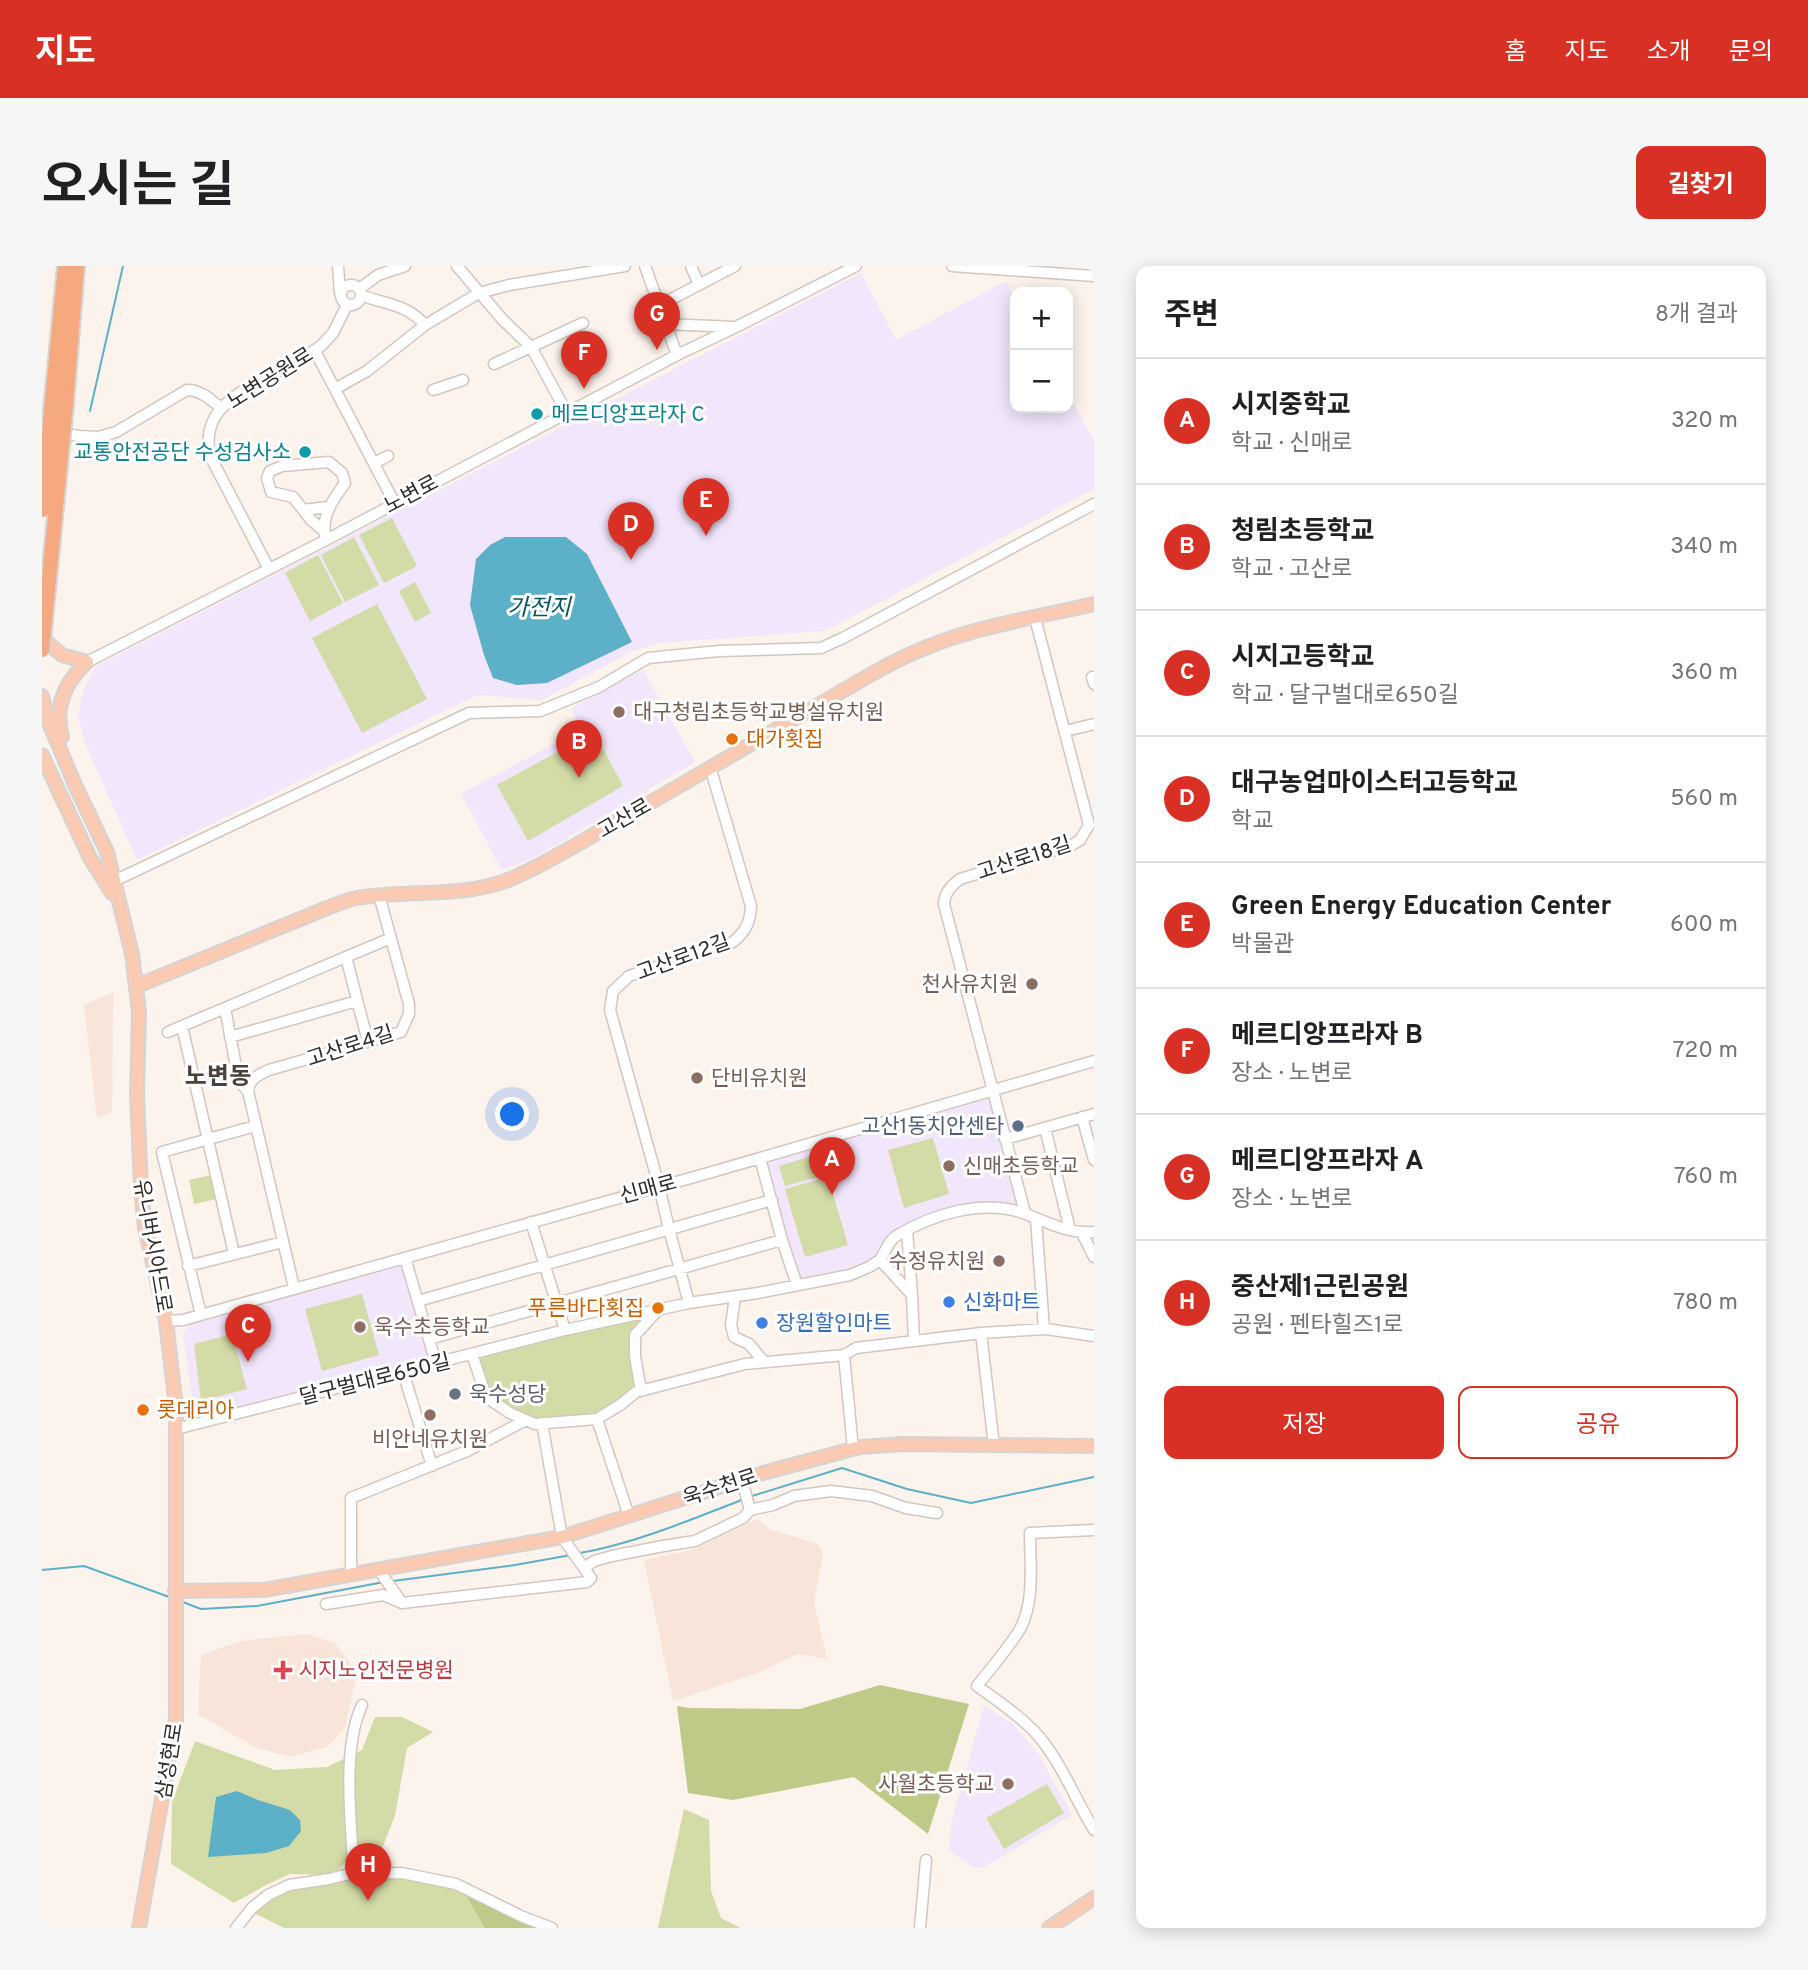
<!DOCTYPE html>
<html lang="ko">
<meta charset="utf-8">
<style>
:root{--surface:#fff;--page:#f6f6f6;--text:#202124;--muted:#757577;--line:#e0e0e0;--accent:#d93025}
body{margin:0;font-family:Overpass,"Noto Sans KR",sans-serif;background:var(--page);color:var(--text)}
.controls{position:absolute;right:21px;top:21px;display:grid;overflow:hidden;border-radius:14px;box-shadow:0 4px 18px #0003}
.controls button{width:63px;height:63px;display:grid;place-items:center;padding:0;border:0;border-bottom:2px solid var(--line);background:var(--surface);color:var(--text);font:35px sans-serif}
.you{position:absolute;left:471px;top:849px;width:24px;height:24px;margin:-18px;border:5px solid #fff;border-radius:50%;background:#1a73e8;box-shadow:0 0 0 10px #1a73e833}
.badge{display:grid;place-items:center;width:46px;height:46px;border-radius:50%;background:var(--accent);color:#fff;font-size:23px;font-weight:700}
.pin{position:absolute;translate:-50% -58px;filter:drop-shadow(0 2px 4px #0008)}
.pin::after{content:'';position:absolute;top:37px;width:24px;height:21px;background:inherit;clip-path:polygon(0 0,100% 0,50% 100%)}
.list{margin:0;padding:0;list-style:none}
h2{display:flex;justify-content:space-between;align-items:center;height:91px;margin:0;padding:0 28px;font-size:30px}
h2 small{font-size:23px;font-weight:400;color:var(--muted)}
.list li{display:grid;grid-template-columns:46px 1fr auto;gap:21px;align-items:center;box-sizing:border-box;height:126px;padding:0 28px;border-top:2px solid var(--line)}
.list b{display:block;font-size:26px;white-space:nowrap}
.list p{margin:0;font-size:23px;white-space:nowrap;color:var(--muted)}
.list em{font-size:23px;font-style:normal;color:var(--muted)}
.actions{display:flex;gap:14px;padding:21px 28px}
.actions a{flex:1;padding:16px 0;border:2px solid var(--accent);border-radius:14px;text-align:center;font-size:24px;color:var(--accent)}
.actions .main{background:var(--accent);color:#fff}
.map{position:relative;flex:none;width:1052px;height:1662px;overflow:hidden;border-radius:14px}
header{display:flex;align-items:center;gap:42px;box-sizing:border-box;height:98px;padding:0 35px;background:var(--accent);color:#fff}
header strong{font-size:33px}
nav{display:flex;gap:38px;margin-inline-start:auto;font-size:24px}
.intro{display:flex;align-items:center;justify-content:space-between;box-sizing:border-box;height:168px;padding:0 42px}
h1{margin:0;font-size:49px}
.button{padding:18px 32px;border-radius:14px;background:var(--accent);color:#fff;font-size:24px;font-weight:700}
main{display:flex;gap:42px;padding:0 42px}
aside{flex:1;background:var(--surface);border-radius:14px;box-shadow:0 4px 18px #0003}
.map>svg:first-child{display:block}
</style>
<header>
<strong>지도</strong>
<nav><a>홈</a><a>지도</a><a>소개</a><a>문의</a></nav>
</header>
<div class="intro"><h1>오시는 길</h1><a class="button">길찾기</a></div>
<main>
<div class="map">
<svg width="1052" height="1662" viewBox="0 0 1052 1662">
<rect width="100%" height="100%" fill="#fdf3ed"/>
<path fill="#f8e4d8" d="M71,726l-1,120 -15,6 -13,-113z
M716,1253l11,10 49,15 5,9 -9,49 13,57 -30,-5 -36,18 -88,29 -29,-141 48,-10z
M265,1368l28,9 22,30 -12,55 -18,19 -37,10 -36,-10 -56,-33 3,-59 40,-14z"/>
<path fill="#f1e6fb" d="M819,7l35,67 110,-59 9,17v110h53v-15l26,48v48l-269,142 -167,12 -28,9 -88,48 -65,-5 -340,165 -53,-119 -6,-25 5,-25 12,-24z
M601,404l52,92 -163,97 -30,11 -41,-76 120,-65 -10,-21z
M951,823l32,124 -67,-2 -55,21 -29,33 -77,20 -37,-127z
M361,998l28,97 -235,63 -13,-91 9,-11z
M942,1440l29,18 25,29 34,62 -89,53 -10,-1 -24,-16 2,-28z"/>
<path fill="#d3dba7" d="M350,252l25,48 -33,17 -25,-48z
M312,271l25,48 -34,17 -24,-47z
M276,289l25,48 -33,18 -25,-48z
M373,316l16,31 -16,9 -16,-31z
M335,338l50,95 -65,34 -50,-95z
M552,466l29,54 -95,55 -31,-56z
M891,872l16,56 -45,14 -16,-58z
M770,890l6,21 -33,9 -6,-20z
M169,909l6,24 -23,5 -5,-24z
M786,911l20,68 -43,12 -20,-68z
M320,1028l17,61 -57,16 -17,-62z
M609,1046l-16,23 5,52 -43,32 -62,5 -43,-23 -20,-47z
M190,1068l15,55 -46,12 -7,-57z
M333,1451h27l31,15 -26,16 -12,68 -18,45 -6,1 -22,-6 -9,13 -9,6 -41,-1 -26,12 -30,17 -63,-39 1,-62 23,-61 80,29 52,-3 35,-17z
M1005,1518l17,29 -60,36 -18,-31z
M642,1543l25,11 2,71 10,27 20,10h-83z
M307,1608l79,4 108,50h-252l-34,-17 18,-16z"/>
<path fill="#bfca88" d="M838,1419l89,19 -41,130 -74,-57 -121,23 -45,-7 -11,-87 14,2 109,1z
M425,1631l69,31h-51z"/>
<path fill="#5cb0c7" d="M463,271h61l21,17 45,88 -85,41 -30,2 -24,-7 -9,-23 -14,-50 6,-46 14,-14z
M195,1525l21,9 32,10 10,10 1,11 -12,15 -23,7 -58,4 8,-60z"/>
<g fill="none" stroke-linecap="round" stroke-linejoin="round">
<path stroke="#5cb0c7" stroke-width="2" d="M48,145l33,-145
M707,1231l93,-29 65,21 64,14 123,-26
M538,1287c53,-9 113,-34 164,-54
M0,1304l42,-4 88,32
M351,1315l122,-16 56,-10
M138,1335l21,8 56,-3 127,-24"/>
<defs>
<path id="minor" d="M296,0l2,27
M415,0l45,53 29,28 36,66
M603,0l32,89
M649,0l8,19
M910,0l142,10
M299 29a10 10 0 1 1 20 0a10 10 0 1 1-20 0Z
M317,23l19,-14 27,-9
M319,29c25,10 44,8 64,30
M616,40l77,-40
M623,58l70,3
M273,85l79,151
M452,98l89,-41
M293,123l32,-18 58,-46 54,-32 30,-8 116,-19
M391,124l30,-10
M0,164l37,6 19,1 18,-5 71,-42c14,0 23,9 34,18
M332,197l14,-7
M261,244l25,-3
M282,265l-13,-11 -18,-23 -22,-5 -4,-14 3,-7 12,-5 47,-4 13,11 3,10c-13,18 -25,34 -19,57
M227,303l-60,-115c-1,-13 -1,-25 6,-37 16,-29 79,-50 107,-72l11,-12 14,-28
M45,396l239,-122 351,-185 59,-28 120,-61
M1052,411h-2l2,7
M1023,465l29,-7
M72,615l355,-168 71,-2 59,-24 49,-29 71,-7 102,-3 22,-10 251,-134
M304,691l22,85
M183,742l13,69 2,6 8,8
M140,760l52,228
M126,766l223,-94
M188,771l127,-36
M1040,851l12,43
M1003,862l25,102
M963,873l89,-25
M718,892l22,82 15,45
M983,947l-81,-309c0,-11 8,-19 16,-25l112,-34 8,-5 9,-15 -54,-207
M994,953l8,110
M489,956l34,108
M865,964l5,65
M1040,967l12,24
M363,992l31,105
M838,994l32,35 2,46
M146,1000l95,-24
M252,1022l-46,-197c1,-12 10,-16 21,-21l132,-38 8,-18v-10l-30,-109
M693,1031l-4,28 3,12 15,7 15,18
M376,1035l354,-101
M647,1037l-20,-74 -10,-43 -49,-176 3,-19 16,-15 104,-34c13,-11 17,-19 18,-36l-41,-139
M159,1049l-39,-163 93,-26
M124,1055l17,-1 522,-146 389,-113
M939,1067l13,113
M387,1073l353,-99
M430,1088l13,39 7,8 18,12 25,11 62,-5 23,-14 16,-13 109,-28 99,-9 9,94
M802,1089l12,-7 125,-15 65,-4 48,7
M361,1106l29,94
M599,1125l-6,-35v-21l22,-24
M555,1153l32,97
M500,1157l20,114 22,31
M134,1163l389,-99 124,-27 69,-10 92,-18 19,-8 11,-7 10,-18 6,-6c37,-22 88,-38 130,-22 22,9 44,20 68,18
M700,1214l8,30
M1052,1264l-64,3c0,30 5,69 -10,96 -12,20 -29,39 -43,57 20,14 40,28 57,45 26,28 40,66 60,99
M336,1303l24,34
M309,1308v-76l116,-47 59,-31
M284,1338l57,-9 19,8 185,-21 4,-4 -7,-10 10,-7 18,-5 51,-10 32,-5 48,-23 7,-8 23,-5 21,-9 37,-5 41,5 34,12 31,5
M311,1598c-2,-47 -11,-116 9,-159
M319,1608l41,-1 54,11 67,33 29,11
M194,1662l16,-20 16,-13 21,-10 40,-6 20,-5
M878,1662l6,-68"/>
<path id="major" d="M0,372l20,17 25,7c-22,20 -33,45 -25,75
M0,430l6,24 27,65 32,67 25,102 7,58 -2,82 4,95 4,39 21,93 10,86v313l-37,208
M0,489l48,103 22,35
M95,720l190,-78c9,-3 19,-8 30,-10 51,-9 107,1 156,-20 34,-15 66,-35 98,-53 71,-40 141,-82 211,-122 33,-19 67,-41 103,-55 53,-22 113,-31 169,-44
M133,1325l89,-1 298,-53 201,-64 97,-26 43,-3 191,2
M1007,1662l45,-30"/>
<path id="highway" d="M10,135l13,-135
M24,138l11,-138"/>
</defs>
<use href="#minor" stroke="#d3c6bf" stroke-width="13"/>
<use href="#major" stroke="#d5d4d4" stroke-width="16"/>
<use href="#highway" stroke="#d5d4d4" stroke-width="18"/>
<use href="#minor" stroke="#fff" stroke-width="10"/>
<use href="#major" stroke="#facbb2" stroke-width="12"/>
<use href="#highway" stroke="#f6a97e" stroke-width="14"/>
<defs>
<path id="highway-bridge" d="M0,244l10,-109
M0,384l24,-246"/>
</defs>
<use href="#highway-bridge" stroke="#d5d4d4" stroke-width="18" stroke-linecap="butt"/>
<use href="#highway-bridge" stroke="#f6a97e" stroke-width="14"/>
</g>
<g fill="#0f9aa8" stroke="#fff" stroke-width="2.5">
<circle cx="495" cy="148" r="7"/>
<circle cx="263" cy="186" r="7"/>
</g>
<g fill="#8d6e63" stroke="#fff" stroke-width="2.5">
<circle cx="577" cy="446" r="7"/>
<circle cx="990" cy="718" r="7"/>
<circle cx="655" cy="812" r="7"/>
<circle cx="907" cy="900" r="7"/>
<circle cx="957" cy="995" r="7"/>
<circle cx="318" cy="1061" r="7"/>
<circle cx="388" cy="1149" r="7"/>
<circle cx="966" cy="1518" r="7"/>
</g>
<g fill="#e8710a" stroke="#fff" stroke-width="2.5">
<circle cx="690" cy="473" r="7"/>
<circle cx="616" cy="1042" r="7"/>
<circle cx="101" cy="1144" r="7"/>
</g>
<circle fill="#5c6f8a" stroke="#fff" stroke-width="2.5" cx="976" cy="860" r="7"/>
<g fill="#3f7fe0" stroke="#fff" stroke-width="2.5">
<circle cx="907" cy="1036" r="7"/>
<circle cx="720" cy="1057" r="7"/>
</g>
<circle fill="#6b7280" stroke="#fff" stroke-width="2.5" cx="413" cy="1128" r="7"/>
<path fill="#e0444e" stroke="#fff" stroke-width="2.5" d="M237.5 1393.5h7v7h7v7h-7v7h-7v-7h-7v-7h7z"/>
<g text-anchor="middle" stroke-width="6" stroke-linejoin="round" paint-order="stroke">
<g font-size="21" fill="#2f2a27" stroke="#fff">
<text transform="translate(228 112) rotate(-32)" y="7">노변공원로</text>
<text transform="translate(369 228) rotate(-28)" y="7">노변로</text>
<text transform="translate(582 552) rotate(-30)" y="7">고산로</text>
<text transform="translate(982 592) rotate(-18)" y="7">고산로18길</text>
<text transform="translate(641 691) rotate(-20)" y="7">고산로12길</text>
<text transform="translate(308 780) rotate(-18)" y="7">고산로4길</text>
<text transform="translate(606 923) rotate(-15)" y="7">신매로</text>
<text transform="translate(111 980) rotate(80)" y="7">유니버시아드로</text>
<text transform="translate(333 1113) rotate(-14)" y="7">달구벌대로650길</text>
<text transform="translate(678 1221) rotate(-18)" y="7">욱수천로</text>
<text transform="translate(127 1495) rotate(-81)" y="7">삼성현로</text>
</g>
<g font-size="21" fill="#0d838f" stroke="#fff" text-anchor="start">
<text x="509" y="155">메르디앙프라자 C</text>
<text x="249" y="193" text-anchor="end">교통안전공단 수성검사소</text>
</g>
<g font-size="21" fill="#785e54" stroke="#fff" text-anchor="start">
<text x="591" y="453">대구청림초등학교병설유치원</text>
<text x="976" y="725" text-anchor="end">천사유치원</text>
<text x="669" y="819">단비유치원</text>
<text x="921" y="907">신매초등학교</text>
<text x="943" y="1002" text-anchor="end">수정유치원</text>
<text x="332" y="1068">욱수초등학교</text>
<text x="388" y="1180" text-anchor="middle">비안네유치원</text>
<text x="952" y="1525" text-anchor="end">사월초등학교</text>
</g>
<g font-size="21" fill="#c56008" stroke="#fff" text-anchor="start">
<text x="704" y="480">대가횟집</text>
<text x="602" y="1049" text-anchor="end">푸른바다횟집</text>
<text x="115" y="1151">롯데리아</text>
</g>
<g font-size="21" fill="#4e5e75" stroke="#fff" text-anchor="end">
<text x="962" y="867">고산1동치안센타</text>
</g>
<g font-size="21" fill="#366cbe" stroke="#fff" text-anchor="start">
<text x="921" y="1043">신화마트</text>
<text x="734" y="1064">장원할인마트</text>
</g>
<g font-size="21" fill="#5b616d" stroke="#fff" text-anchor="start">
<text x="427" y="1135">욱수성당</text>
</g>
<g font-size="21" fill="#be3a42" stroke="#fff" text-anchor="start">
<text x="257" y="1411">시지노인전문병원</text>
</g>
<g font-size="23" font-style="italic" fill="#085363" stroke="#fff">
<text x="497" y="349">가전지</text>
</g>
<g font-size="24" font-weight="bold" fill="#4b413b" stroke="#fff">
<text x="176" y="818">노변동</text>
</g>
</g>
</svg>
<div class="controls">
<button>+</button>
<button>−</button>
</div>
<div class="you"></div>
<div class="pin badge" style="left:790px;top:929px">A</div>
<div class="pin badge" style="left:537px;top:512px">B</div>
<div class="pin badge" style="left:206px;top:1096px">C</div>
<div class="pin badge" style="left:589px;top:294px">D</div>
<div class="pin badge" style="left:664px;top:270px">E</div>
<div class="pin badge" style="left:542px;top:123px">F</div>
<div class="pin badge" style="left:615px;top:84px">G</div>
<div class="pin badge" style="left:326px;top:1635px">H</div>
</div>
<aside>
<h2>주변<small>8개 결과</small></h2>
<ul class="list">
<li><span class="badge">A</span><div><b>시지중학교</b><p>학교 · 신매로</p></div><em>320 m</em></li>
<li><span class="badge">B</span><div><b>청림초등학교</b><p>학교 · 고산로</p></div><em>340 m</em></li>
<li><span class="badge">C</span><div><b>시지고등학교</b><p>학교 · 달구벌대로650길</p></div><em>360 m</em></li>
<li><span class="badge">D</span><div><b>대구농업마이스터고등학교</b><p>학교</p></div><em>560 m</em></li>
<li><span class="badge">E</span><div><b>Green Energy Education Center</b><p>박물관</p></div><em>600 m</em></li>
<li><span class="badge">F</span><div><b>메르디앙프라자 B</b><p>장소 · 노변로</p></div><em>720 m</em></li>
<li><span class="badge">G</span><div><b>메르디앙프라자 A</b><p>장소 · 노변로</p></div><em>760 m</em></li>
<li><span class="badge">H</span><div><b>중산제1근린공원</b><p>공원 · 펜타힐즈1로</p></div><em>780 m</em></li>
</ul>
<div class="actions"><a class="main">저장</a><a>공유</a></div>
</aside>
</main>
